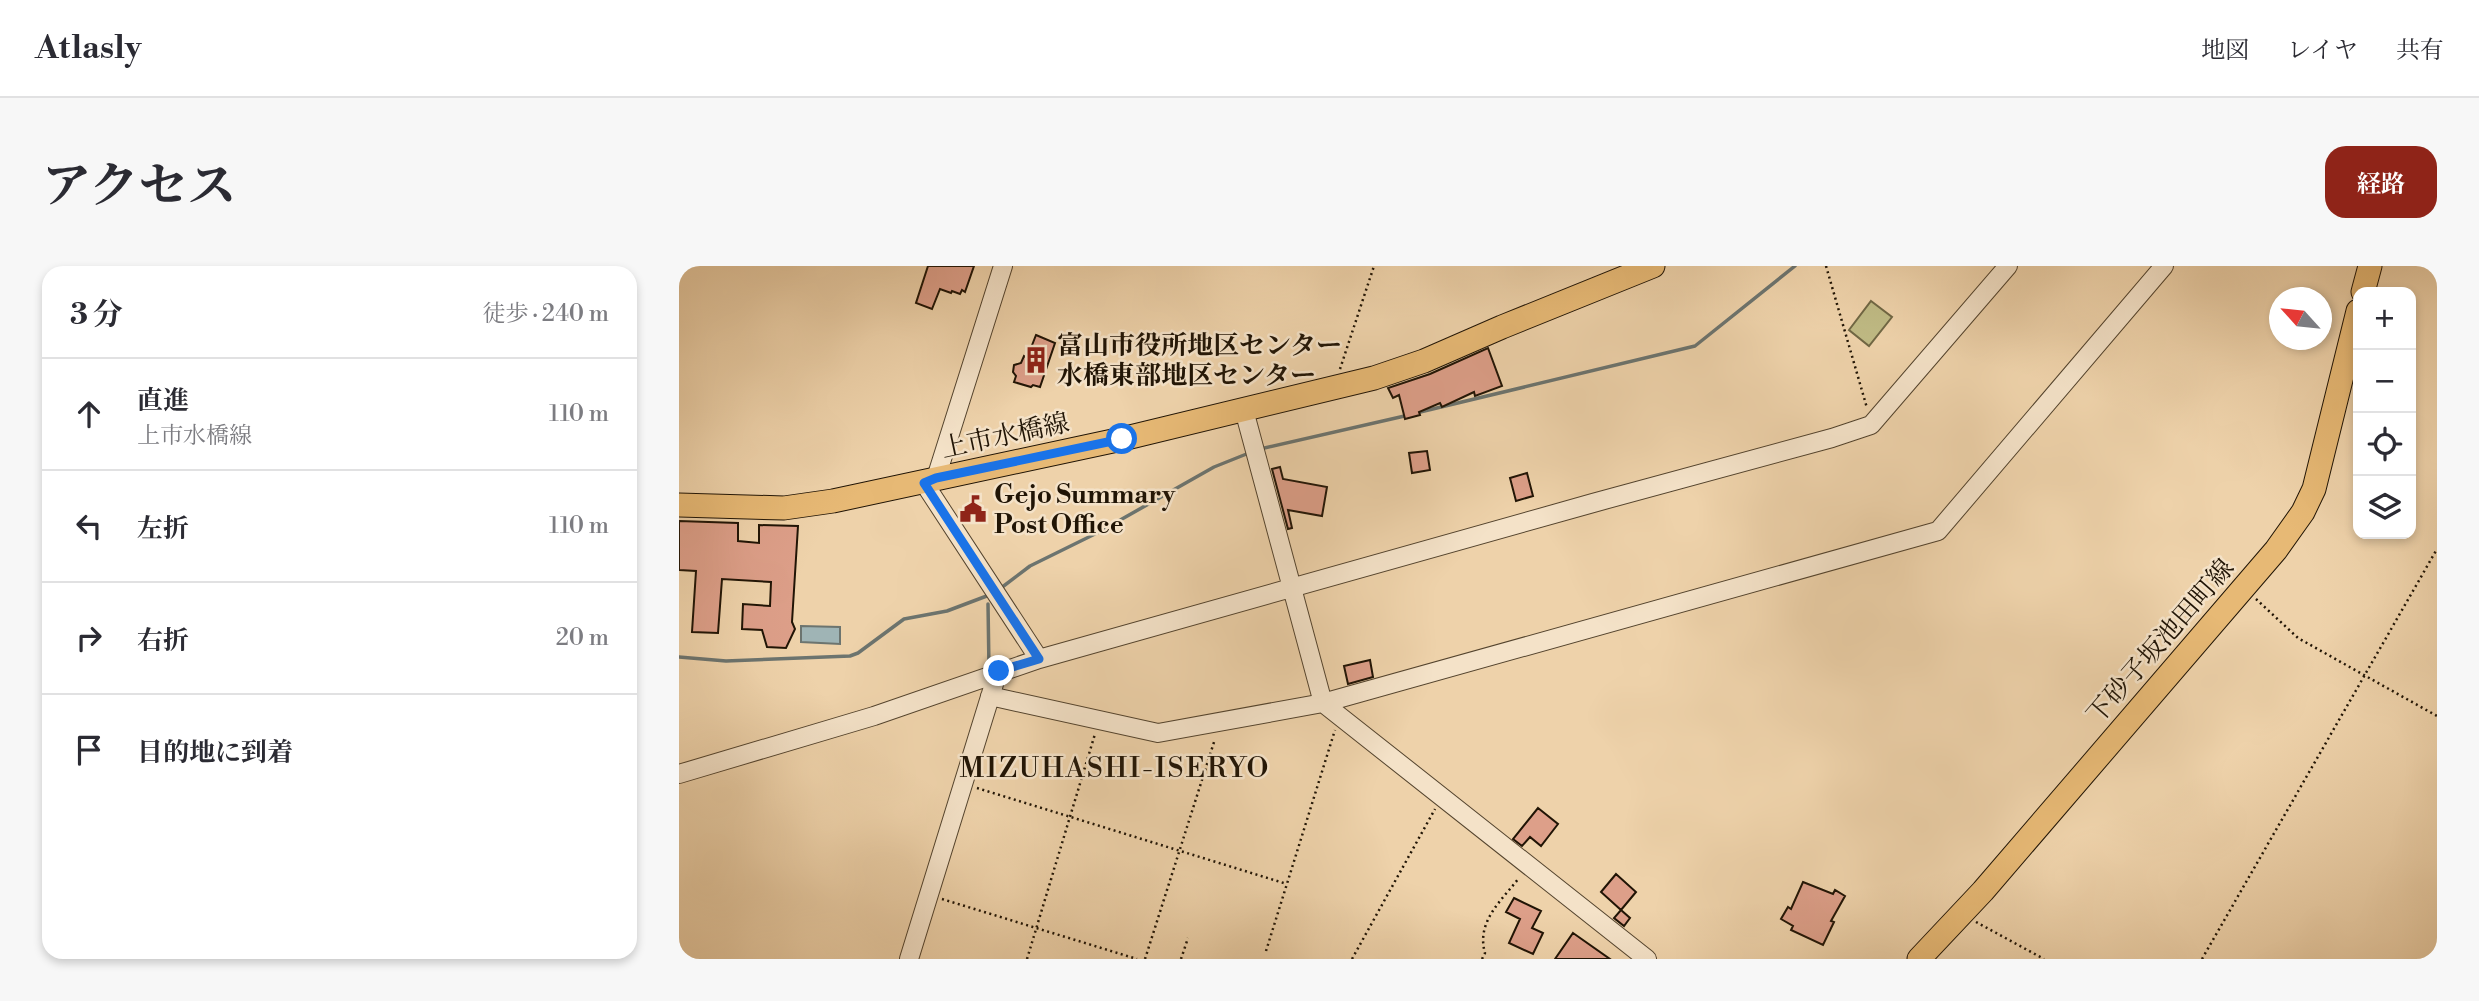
<!DOCTYPE html>
<html lang="ja">
<meta charset="utf-8">
<style>
:root{--surface:#fff;--page:#f7f7f7;--text:#2b2b33;--muted:#7c7c81;--line:#e1e1e2;--accent:#8f2418}
body{margin:0;font-family:"Libre Bodoni","Noto Serif JP",serif;background:var(--page);color:var(--text)}
.controls{position:absolute;right:21px;top:21px;display:grid;overflow:hidden;border-radius:14px;box-shadow:0 4px 10px #0003}
.controls button{width:63px;height:63px;display:grid;place-items:center;padding:0;border:0;border-bottom:2px solid var(--line);background:var(--surface);color:var(--text);font:35px sans-serif}
.compass{position:absolute;left:1590px;top:21px;width:63px;height:63px;border-radius:50%;background:var(--surface);box-shadow:0 4px 10px #0003;rotate:297deg}
.stop{position:absolute;width:21px;height:21px;margin:-16px;border:5px solid #1a73e8;border-radius:50%;background:#fff}
.stop.end{background:#1a73e8;border-color:#fff;box-shadow:0 2px 7px #0008}
.list{margin:0;padding:0;list-style:none}
h2{display:flex;justify-content:space-between;align-items:center;height:91px;margin:0;padding:0 28px;font-size:30px}
h2 small{font-size:23px;font-weight:400;color:var(--muted)}
.list li{display:grid;grid-template-columns:46px 1fr auto;gap:21px;align-items:center;box-sizing:border-box;height:112px;padding:0 28px;border-top:2px solid var(--line)}
.list b{display:block;font-size:26px;white-space:nowrap}
.list p{margin:0;font-size:23px;white-space:nowrap;color:var(--muted)}
.list em{font-size:23px;font-style:normal;color:var(--muted)}
.icon{flex:none;width:38px;height:38px;fill:none;stroke:currentColor;stroke-width:2;stroke-linecap:round;stroke-linejoin:round}
.map{position:relative;flex:none;width:1758px;height:693px;overflow:hidden;border-radius:21px}
header{display:flex;align-items:center;gap:42px;box-sizing:border-box;height:98px;padding:0 35px;background:var(--surface);border-bottom:2px solid var(--line)}
header strong{font-size:33px}
nav{display:flex;gap:38px;margin-inline-start:auto;font-size:24px}
.intro{display:flex;align-items:center;justify-content:space-between;box-sizing:border-box;height:168px;padding:0 42px}
h1{margin:0;font-size:49px}
.button{padding:18px 32px;border-radius:21px;background:var(--accent);color:#fff;font-size:24px;font-weight:700}
main{display:flex;gap:42px;padding:0 42px}
aside{flex:1;background:var(--surface);border-radius:21px;box-shadow:0 4px 10px #0003}
.map>svg:first-child{display:block}
</style>
<header>
<strong>Atlasly</strong>
<nav><a>地図</a><a>レイヤ</a><a>共有</a></nav>
</header>
<div class="intro"><h1>アクセス</h1><a class="button">経路</a></div>
<main>
<aside>
<h2>3 分<small>徒歩 · 240 m</small></h2>
<ul class="list">
<li><svg class="icon" aria-label="ahead" viewBox="0 0 24 24"><path d="M12 20V5M6 11l6-6 6 6"/></svg><div><b>直進</b><p>上市水橋線</p></div><em>110 m</em></li>
<li><svg class="icon" aria-label="left" viewBox="0 0 24 24"><path d="M17 20v-9H6M10 6l-5 5 5 5"/></svg><div><b>左折</b></div><em>110 m</em></li>
<li><svg class="icon" aria-label="right" viewBox="0 0 24 24"><path d="M7 20v-9h11M14 6l5 5-5 5"/></svg><div><b>右折</b></div><em>20 m</em></li>
<li><svg class="icon" aria-label="arrive" viewBox="0 0 24 24"><path d="M6 21V4h12l-3 4 3 4H6"/></svg><div><b>目的地に到着</b></div></li>
</ul>
</aside>
<div class="map">
<svg width="1758" height="693" viewBox="0 0 1758 693">
<rect width="100%" height="100%" fill="#eed2aa"/>
<filter id="stains"><feTurbulence type="fractalNoise" baseFrequency=".00286" numOctaves="4"/><feColorMatrix values="0 0 0 0 .2 0 0 0 0 .09 0 0 0 0 .02 0 0 0 .5 -.17"/></filter>
<radialGradient id="worn" r=".72"><stop offset=".6" stop-color="#630" stop-opacity="0"/><stop offset="1" stop-color="#630" stop-opacity=".3"/></radialGradient>
<path fill="#bfba84" stroke="#706744" stroke-width="2" d="M1192,35l21,16 -23,29 -20,-16z"/>
<path fill="#9fb4b5" stroke="#6c746f" stroke-width="2" d="M122,360l39,1v17l-39,-2z"/>
<g fill="none" stroke-linecap="round" stroke-linejoin="round">
<path stroke="#6c746f" stroke-width="3.5" d="M737,147l279,-67 100,-80
M581,183l149,-34
M322,322l29,-22 69,-34 115,-65 35,-14
M309,338l1,65
M0,391l47,4 124,-5 8,-3 46,-34 43,-8 45,-17"/>
</g>
<path fill="#dd9f89" stroke="#201405" stroke-width="2" d="M249,0h46l-9,26 -3,-2 -2,4 -8,-3 -1,2 -11,-4 -8,20 -16,-6z
M357,69l19,8 -15,44 -7,-2 -2,2 -17,-5 2,-6 -3,-4 1,-7 7,-2 3,-7 3,2z
M809,82l14,38 -27,10 -1,-4 -32,15 -2,-4 -21,9 1,3 -15,4 -6,-24 -6,3 -5,-10 42,-14z
M748,185l3,19 -18,3 -3,-20z
M601,201l3,12 44,8 -5,29 -34,-6 4,18 -4,1 -16,-60z
M848,207l6,23 -17,5 -6,-23z
M0,255l59,2v18l21,2v-18l39,1 -6,96 3,7 -9,19 -19,-1 -5,-17 -20,-1 1,-25 27,2 1,-24 -49,-3 -4,54 -26,-1 4,-61 -17,-1z
M691,394l3,17 -25,7 -4,-18z
M859,542l20,16 -17,22 -11,-9 -8,9 -9,-7z
M937,608l20,18 -15,18 -20,-18z
M1124,616l30,12 2,-4 10,6 -14,25 3,1 -11,23 -32,-15 2,-4 -12,-7 7,-12 3,2z
M835,632l27,13 -9,17 11,5 -10,21 -24,-11 11,-24 -14,-7z
M942,644l9,8 -6,8 -10,-8z
M894,667l37,26h-55z"/>
<g fill="none" stroke-linecap="round" stroke-linejoin="round">
<defs>
<path id="minor" d="M565,144l79,293 324,256
M257,212l67,-212
M245,217l115,176
M311,430l168,37 165,-30 615,-172 226,-265
M0,508l195,-58 165,-57 554,-156 239,-65 39,-13 137,-159
M230,693l85,-275"/>
<path id="major" d="M1684,26l7,-26
M0,239l105,3 49,-7 289,-62 252,-61 50,-17 78,-34 151,-61
M1240,693l64,-68 293,-341 27,-38 11,-23 44,-178"/>
</defs>
<use href="#minor" stroke="#54442e" stroke-width="20"/>
<use href="#major" stroke="#201405" stroke-width="25"/>
<path stroke="#201405" stroke-width="2.5" stroke-dasharray="2 3.5" stroke-linecap="butt" d="M1147,0l41,142
M661,103l34,-103
M1577,333l42,39 139,78
M298,522l310,96
M263,633l195,60
M1297,656l68,37
M587,685l69,-221
M348,693l68,-225
M466,693l70,-220
M502,693l7,-21
M673,693l83,-150
M803,693l3,-6c-9,-31 16,-52 34,-75
M1523,693l235,-410
M1752,693l6,-11"/>
<use href="#minor" stroke="#f4e2c8" stroke-width="18"/>
<use href="#major" stroke="#e7b975" stroke-width="23"/>
</g>
<g fill="none" stroke-linecap="round" stroke-linejoin="round">
<path stroke="#1a73e8" stroke-width="9" d="M320,405l40,-12 -115,-176 12,-5 186,-39"/>
</g>
<defs>
<symbol id="building-bare" viewBox="-9 -9 18 18"><path d="M-4-6H4V6H1V3H-1V6H-4ZM-2.5-4.3h1.7v1.8h-1.7ZM.8-4.3h1.7v1.8H.8ZM-2.5-1h1.7V.8h-1.7ZM.8-1h1.7V.8H.8Z" fill="#8f2418" stroke="#f4e2c8" stroke-width="2.5" paint-order="stroke"/></symbol>
<symbol id="civic-bare" viewBox="-9 -9 18 18"><path d="M-.6-6.5H3V-4.5H.6V-3L4-1V1h2V6H-6V1h2V-1L-.6-3ZM-1.2 2.5V6h2.4V2.5Z" fill="#8f2418" stroke="#f4e2c8" stroke-width="2.5" paint-order="stroke"/></symbol>
</defs>
<g fill-rule="evenodd">
<use href="#building-bare" x="338" y="75" width="38" height="38"/>
<use href="#civic-bare" x="275" y="224" width="38" height="38"/>
</g>
<g text-anchor="middle" stroke-width="5" stroke-linejoin="round" paint-order="stroke">
<g font-size="26" font-weight="bold" fill="#201405" stroke="#f4e2c8" text-anchor="start">
<text x="378" y="88">富山市役所地区センター<tspan x="378" dy="30">水橋東部地区センター</tspan></text>
<text x="315" y="237">Gejo Summary<tspan x="315" dy="30">Post Office</tspan></text>
</g>
<g font-size="26" fill="#201405" stroke="#f4e2c8">
<text transform="translate(326 169) rotate(-12)" y="9">上市水橋線</text>
<text transform="translate(1481 375) rotate(-49)" y="9">下砂子坂池田町線</text>
</g>
<g font-size="28" letter-spacing="2" fill="#201405" stroke="#f4e2c8">
<text x="436" y="511">MIZUHASHI-ISERYO</text>
</g>
</g>
<rect width="100%" height="100%" filter="url(#stains)"/>
<rect width="100%" height="100%" fill="url(#worn)"/>
</svg>
<div class="controls">
<button>+</button>
<button>−</button>
<button><svg class="icon" aria-label="locate" viewBox="0 0 24 24"><circle cx="12" cy="12" r="6"/><path d="M12 2v4M12 18v4M2 12h4M18 12h4"/></svg></button>
<button><svg class="icon" aria-label="layers" viewBox="0 0 24 24"><path d="M12 4l9 5-9 5-9-5zM3 14l9 5 9-5"/></svg></button>
</div>
<svg class="compass" viewBox="-18 -18 36 36"><path d="M0-13l5 13h-10z" fill="#e53935"/><path d="M0 13l5-13h-10z" fill="#7c7c81"/></svg>
<div class="stop" style="left:443px;top:173px"></div>
<div class="stop end" style="left:320px;top:405px"></div>
</div>
</main>
